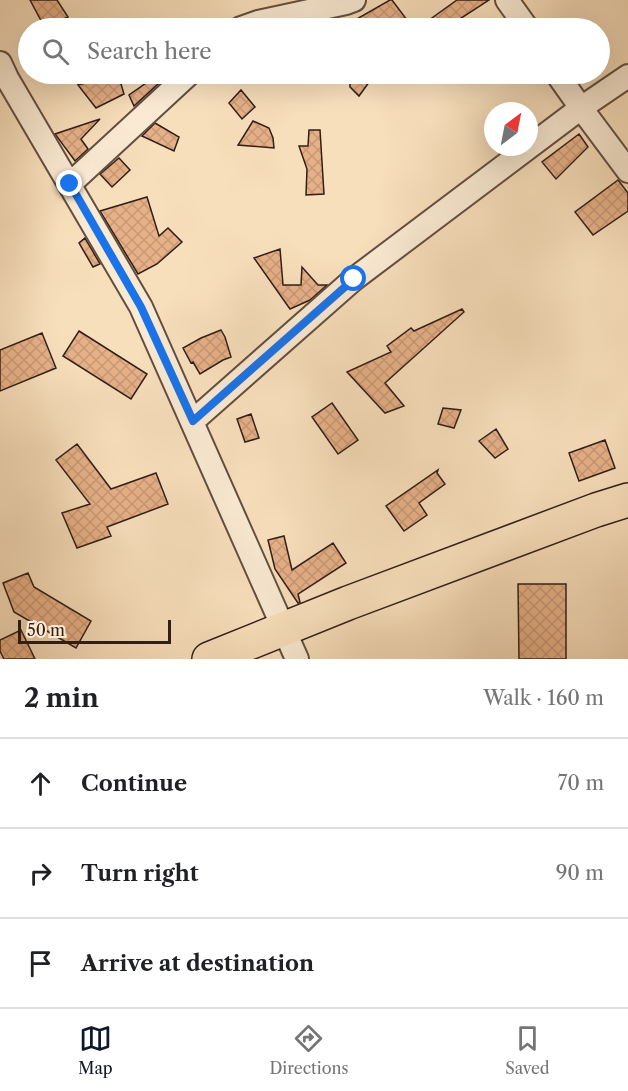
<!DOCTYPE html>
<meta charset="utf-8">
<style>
:root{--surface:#fff;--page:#f6f6f6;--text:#202124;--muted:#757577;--line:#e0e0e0;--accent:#111827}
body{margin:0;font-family:"Libre Caslon Text",serif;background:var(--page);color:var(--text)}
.compass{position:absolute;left:484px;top:102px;width:54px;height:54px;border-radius:50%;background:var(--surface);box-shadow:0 6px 24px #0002;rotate:32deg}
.scale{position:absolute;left:18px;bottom:15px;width:153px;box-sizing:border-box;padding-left:6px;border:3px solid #311e17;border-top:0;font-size:16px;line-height:21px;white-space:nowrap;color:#311e17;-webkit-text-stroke:4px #faead3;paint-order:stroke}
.stop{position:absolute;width:18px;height:18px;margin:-14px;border:4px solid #1a73e8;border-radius:50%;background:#fff}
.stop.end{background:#1a73e8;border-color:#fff;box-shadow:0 2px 6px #0008}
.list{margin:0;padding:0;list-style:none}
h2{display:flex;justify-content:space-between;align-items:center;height:78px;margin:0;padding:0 24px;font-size:26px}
h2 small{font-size:20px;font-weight:400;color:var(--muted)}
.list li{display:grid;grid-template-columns:39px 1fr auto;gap:18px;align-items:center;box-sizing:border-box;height:90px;padding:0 24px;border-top:2px solid var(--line)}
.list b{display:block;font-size:22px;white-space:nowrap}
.list em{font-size:20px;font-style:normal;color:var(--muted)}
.icon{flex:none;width:33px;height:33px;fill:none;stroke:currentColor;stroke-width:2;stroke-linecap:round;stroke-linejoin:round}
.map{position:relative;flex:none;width:628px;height:659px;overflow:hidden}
.search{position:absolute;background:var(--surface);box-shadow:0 6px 24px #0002;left:18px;right:18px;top:18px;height:66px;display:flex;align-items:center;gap:15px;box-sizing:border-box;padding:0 21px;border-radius:33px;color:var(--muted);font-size:22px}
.sheet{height:348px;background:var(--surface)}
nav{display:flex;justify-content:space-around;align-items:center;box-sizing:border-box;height:84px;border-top:2px solid var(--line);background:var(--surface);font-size:16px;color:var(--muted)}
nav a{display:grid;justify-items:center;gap:3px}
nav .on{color:var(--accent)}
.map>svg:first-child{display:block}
</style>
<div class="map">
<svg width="628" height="659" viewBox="0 0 628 659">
<defs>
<pattern id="building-cross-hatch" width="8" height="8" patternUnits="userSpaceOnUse" patternTransform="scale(1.5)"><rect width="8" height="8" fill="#e7b188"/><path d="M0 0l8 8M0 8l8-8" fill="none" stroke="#c79875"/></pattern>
</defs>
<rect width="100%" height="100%" fill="#f8dfbc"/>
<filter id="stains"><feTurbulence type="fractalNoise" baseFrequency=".00333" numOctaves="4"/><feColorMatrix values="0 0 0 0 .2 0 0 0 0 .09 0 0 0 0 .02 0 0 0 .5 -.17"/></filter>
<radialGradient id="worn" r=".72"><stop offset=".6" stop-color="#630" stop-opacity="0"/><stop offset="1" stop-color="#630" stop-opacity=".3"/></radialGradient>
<path fill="url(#building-cross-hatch)" stroke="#311e17" stroke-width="1.5" d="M30,0h27l11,17 -23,11z
M390,0h2l21,28h-72z
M457,0h32l-43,28h-28z
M118,74l6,20 -28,14 -18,-23z
M159,74h10l-35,32 -5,-11z
M357,74h18l-16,22 -9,-9v-6z
M241,90l14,17 -13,12 -13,-16z
M100,119l-19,20 7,10 -13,12 -20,-27z
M253,121l16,7 4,10 1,10 -36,-3z
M155,123l24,14 -5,14 -32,-15z
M309,130h11l4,64 -18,1 1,-26 -8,-23h9z
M579,134l9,13 -32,32 -14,-17z
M119,158l11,12 -18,17 -12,-13z
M618,180l10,13v18l-35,24 -18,-23z
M147,197l12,39 9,-8 14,14 -25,22 -19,10 -38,-63z
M85,238l15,26 -7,3 -14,-24z
M280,249l3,36h18l1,-18 16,18h9l-17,15 -20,9 -36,-51z
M462,309l2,3 -79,71 19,23 -19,7 -38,-41 44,-20 -4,-6 24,-18 3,3z
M221,330l4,7 6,20 -8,3 -23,14 -7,-12 -2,1 -8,-15 18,-10z
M79,331l68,43 -16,25 -68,-43z
M42,333l14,35 -56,23v-41z
M332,403l26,37 -20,14 -26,-37z
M443,408l18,2 -7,18 -16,-4z
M251,414l8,24 -14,4 -8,-23z
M496,429l12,20 -13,9 -16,-17z
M605,440l10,28 -36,13 -10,-28z
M77,444l34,45 45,-16 12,31 -61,23 4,9 -34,12 -15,-35 28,-9 -34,-44z
M438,470l-1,3 8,11 -26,19 8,12 -23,16 -18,-25z
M284,536l8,34 41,-27 13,20 -48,31 2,8 -2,1 -23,-34 -7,-29z
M28,573l6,14 57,34 -15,27 -62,-36 -11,-29z
M518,584h48v75h-47z
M21,630l14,29h-31l-4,-8v-11z"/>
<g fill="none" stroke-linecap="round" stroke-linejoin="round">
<defs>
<path id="minor" d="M507,0l20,28
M241,28l17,-6 88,-19 8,-3
M0,63l7,15 134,229 156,352
M557,74l24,34 47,63
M70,184l119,-110
M193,421l161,-142 227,-171 47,-32"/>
<path id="trunk" d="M209,659l139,-56 248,-93 32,-10"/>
</defs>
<use href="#minor" stroke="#634e40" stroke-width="26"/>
<use href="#trunk" stroke="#311e17" stroke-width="36"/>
<use href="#minor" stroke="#faead3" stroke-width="22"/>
<use href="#trunk" stroke="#f8dfbc" stroke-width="33"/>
</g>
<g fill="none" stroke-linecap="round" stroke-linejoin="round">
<path stroke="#1a73e8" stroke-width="8" d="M70,184l71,123 52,114 161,-142"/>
</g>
<rect width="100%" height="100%" filter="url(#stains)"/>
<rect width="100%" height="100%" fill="url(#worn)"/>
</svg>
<svg class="compass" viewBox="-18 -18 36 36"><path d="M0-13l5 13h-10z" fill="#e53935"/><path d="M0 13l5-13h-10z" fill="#757577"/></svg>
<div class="scale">50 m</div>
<div class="stop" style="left:354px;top:279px"></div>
<div class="stop end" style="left:70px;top:184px"></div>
<div class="search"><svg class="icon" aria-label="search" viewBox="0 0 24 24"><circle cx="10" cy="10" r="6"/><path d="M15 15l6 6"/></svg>Search here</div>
</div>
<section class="sheet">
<h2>2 min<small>Walk · 160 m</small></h2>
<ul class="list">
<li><svg class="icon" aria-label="ahead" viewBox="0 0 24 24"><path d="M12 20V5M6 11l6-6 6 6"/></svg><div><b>Continue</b></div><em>70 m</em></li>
<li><svg class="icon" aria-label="right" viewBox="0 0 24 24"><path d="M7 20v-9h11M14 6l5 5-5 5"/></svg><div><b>Turn right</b></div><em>90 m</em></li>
<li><svg class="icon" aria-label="arrive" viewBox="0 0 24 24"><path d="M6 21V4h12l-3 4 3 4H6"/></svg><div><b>Arrive at destination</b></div></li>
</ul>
</section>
<nav>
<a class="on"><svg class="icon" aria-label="map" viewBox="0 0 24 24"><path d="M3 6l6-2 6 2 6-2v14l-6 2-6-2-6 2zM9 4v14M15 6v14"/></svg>Map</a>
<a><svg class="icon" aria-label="directions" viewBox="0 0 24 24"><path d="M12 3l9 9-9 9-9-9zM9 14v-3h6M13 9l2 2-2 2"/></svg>Directions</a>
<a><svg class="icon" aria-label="saved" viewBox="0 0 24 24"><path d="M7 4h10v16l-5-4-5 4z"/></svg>Saved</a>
</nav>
